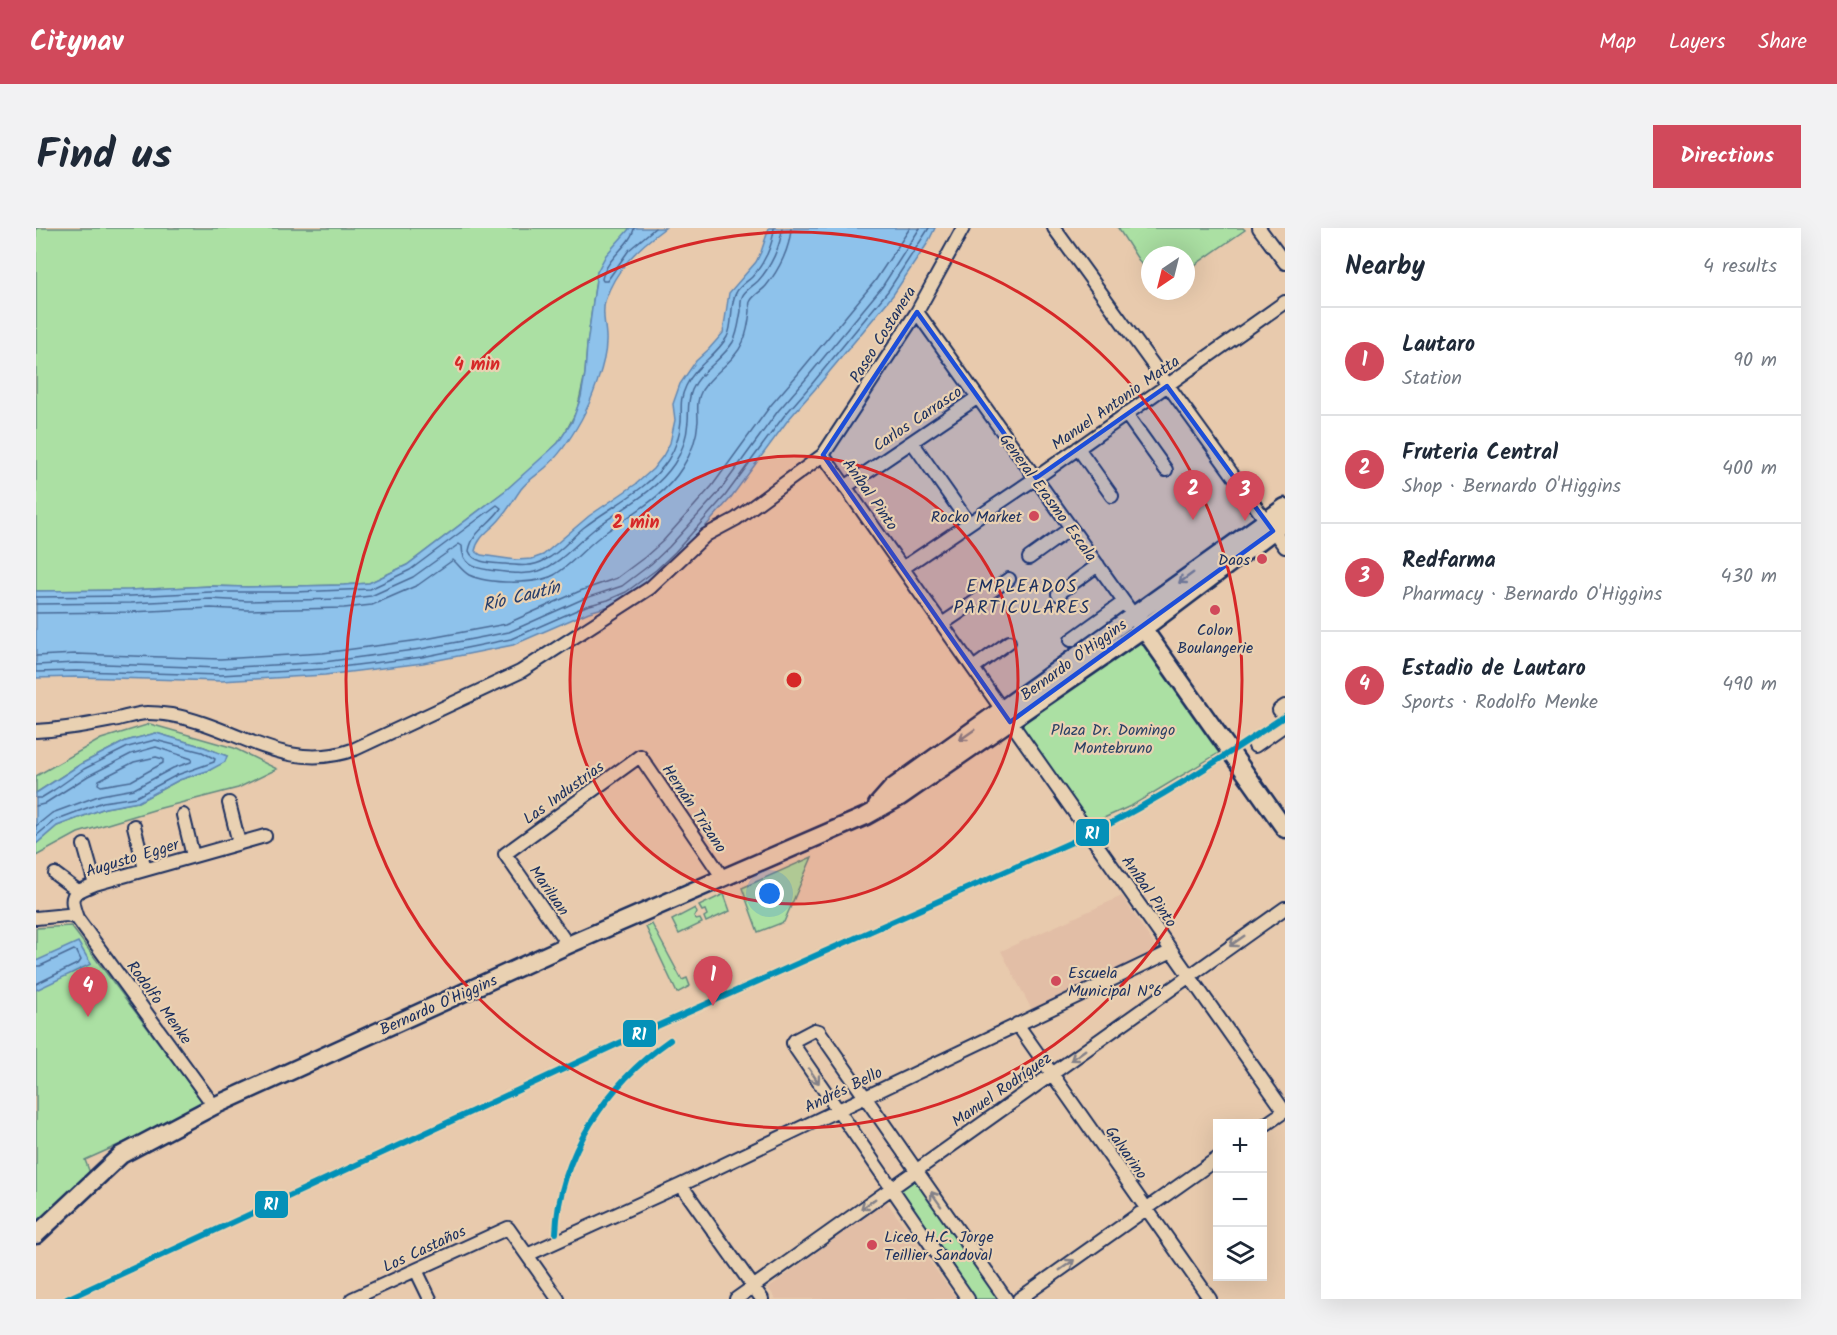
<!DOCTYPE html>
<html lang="en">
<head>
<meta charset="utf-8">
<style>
  body { margin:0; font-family:Kalam,sans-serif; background:#f2f2f3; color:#1f2937 }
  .controls { position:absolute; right:18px; bottom:18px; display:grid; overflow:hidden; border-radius:0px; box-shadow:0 6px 24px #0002 }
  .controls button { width:54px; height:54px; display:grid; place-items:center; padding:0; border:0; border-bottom:2px solid #e0e1e3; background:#fff; color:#1f2937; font:30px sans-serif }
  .compass { position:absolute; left:1105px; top:18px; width:54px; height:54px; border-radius:50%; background:#fff; box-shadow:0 6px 24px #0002; rotate:215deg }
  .you { position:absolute; left:734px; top:666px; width:21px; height:21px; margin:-15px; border:4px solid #fff; border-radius:50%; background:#1a73e8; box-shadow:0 0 0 9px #1a73e833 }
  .badge { display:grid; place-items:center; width:39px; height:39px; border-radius:50%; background:#d1495b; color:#fff; font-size:20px; font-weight:700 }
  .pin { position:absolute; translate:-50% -50px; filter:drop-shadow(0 2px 3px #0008) }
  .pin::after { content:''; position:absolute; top:32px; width:21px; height:18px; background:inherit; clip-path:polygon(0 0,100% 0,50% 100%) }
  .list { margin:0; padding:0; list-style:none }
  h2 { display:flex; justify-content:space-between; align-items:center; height:78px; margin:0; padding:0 24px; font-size:26px }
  h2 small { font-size:20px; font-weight:400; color:#747a83 }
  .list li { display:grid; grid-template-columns:39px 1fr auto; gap:18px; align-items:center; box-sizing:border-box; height:108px; padding:0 24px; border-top:2px solid #e0e1e3 }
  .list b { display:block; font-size:22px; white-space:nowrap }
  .list p { margin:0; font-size:20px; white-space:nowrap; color:#747a83 }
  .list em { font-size:20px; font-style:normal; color:#747a83 }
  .icon { flex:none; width:33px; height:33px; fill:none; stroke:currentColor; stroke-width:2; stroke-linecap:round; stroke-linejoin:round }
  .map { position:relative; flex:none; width:1249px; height:1071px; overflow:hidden; border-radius:0px }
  header { display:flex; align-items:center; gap:36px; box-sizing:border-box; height:84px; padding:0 30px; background:#d1495b; color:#fff }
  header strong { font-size:28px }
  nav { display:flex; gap:33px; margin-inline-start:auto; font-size:21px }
  .intro { display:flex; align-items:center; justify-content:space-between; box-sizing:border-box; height:144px; padding:0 36px }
  h1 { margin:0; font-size:42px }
  .button { padding:15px 27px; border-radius:0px; background:#d1495b; color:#fff; font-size:21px; font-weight:700 }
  main { display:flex; gap:36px; padding:0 36px }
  aside { flex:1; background:#fff; border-radius:0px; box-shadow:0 6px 24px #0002 }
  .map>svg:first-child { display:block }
  .built { fill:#e2bea6 }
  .green { fill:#abe0a3; stroke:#638880; stroke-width:1.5 }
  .water { fill:#8ec2eb; stroke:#6087b3; stroke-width:1.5 }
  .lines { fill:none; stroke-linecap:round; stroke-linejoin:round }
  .shore { stroke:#496a96; stroke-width:1.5 }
  .minor-casing { stroke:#1b2f5e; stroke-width:16 }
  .major-casing { stroke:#1b2f5e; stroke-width:21 }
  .minor { stroke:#e9d1b2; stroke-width:12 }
  .major { stroke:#e9d1b2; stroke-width:16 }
  .rail-casing { stroke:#1b2f5e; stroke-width:5 }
  .rail { stroke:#e9d1b2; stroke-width:3; stroke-dasharray:9; stroke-linecap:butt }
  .rail-1-casing { stroke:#e9d1b2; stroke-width:10 }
  .rail-1 { stroke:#0591b8; stroke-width:6 }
  .oneway { stroke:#828088 }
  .marked { fill:#1d4ed8; fill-opacity:0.2; stroke:#1d4ed8; stroke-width:4.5; stroke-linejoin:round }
  .ring { fill:none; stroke:#d62828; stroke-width:3 }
  .poi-dot { fill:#d1495b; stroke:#e9d1b2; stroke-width:2 }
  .labels { text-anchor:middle; stroke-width:4.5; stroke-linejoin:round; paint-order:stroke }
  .street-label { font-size:16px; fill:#1b2f5e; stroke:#e9d1b2 }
  .poi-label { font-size:16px; fill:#1b2f5e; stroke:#e9d1b2; text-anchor:end }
  .park-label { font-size:16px; fill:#294165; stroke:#e9d1b2 }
  .neighbourhood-label { font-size:18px; letter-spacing:1.5px; fill:#1b2f5e; stroke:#e9d1b2 }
  .water-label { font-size:18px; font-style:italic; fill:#263e6c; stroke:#e9d1b2 }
  .centre { fill:#d62828; stroke:#e9d1b2; stroke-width:3 }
  .ring-label { font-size:18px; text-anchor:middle; font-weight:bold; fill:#d62828; stroke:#e9d1b2; stroke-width:4.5; stroke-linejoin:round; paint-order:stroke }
  .line-badge { stroke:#e9d1b2; stroke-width:2 }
  .badge-label { font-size:16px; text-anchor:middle; font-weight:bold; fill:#fff }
</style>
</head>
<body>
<header>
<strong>Citynav</strong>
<nav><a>Map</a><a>Layers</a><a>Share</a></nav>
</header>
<div class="intro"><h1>Find us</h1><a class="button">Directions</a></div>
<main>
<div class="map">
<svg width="1249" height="1071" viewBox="0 0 1249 1071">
  <rect width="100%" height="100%" fill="#e8caad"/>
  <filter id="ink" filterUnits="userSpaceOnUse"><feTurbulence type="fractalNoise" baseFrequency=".0167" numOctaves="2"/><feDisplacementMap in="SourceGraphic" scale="12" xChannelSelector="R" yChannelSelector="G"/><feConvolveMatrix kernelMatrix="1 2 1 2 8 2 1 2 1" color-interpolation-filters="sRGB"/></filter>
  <g filter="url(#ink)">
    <path class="built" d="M1086,668L1123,724L996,782L965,723Z
      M850,973L921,1071H740L732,1060Z"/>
    <path class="green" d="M0,0H594L561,44L551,117L549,146L541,182L530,203L522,215L509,228L470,262L371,337L333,355L308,357L211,359L175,358L94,362L0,363Z
      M1082,0H1207L1209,2L1150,43V27H1114V50Z
      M1104,413L1183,525L1097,577L1052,597L986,500L987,493Z
      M114,496L198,520L241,541L202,560L121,581L42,605L0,628V616L21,598L69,580L102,574L143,552L174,542L191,528L168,519L120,505L90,513L45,536L0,565V548L65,511Z
      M776,629L748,694L722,704L706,660Z
      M688,666L694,683L670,694L668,689L671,687L669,682L666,683L663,678Z
      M659,680L661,685L658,688L660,692L664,691L666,695L643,706L636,692Z
      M616,696L646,752L651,750L654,758L641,765L610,699Z
      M35,698L170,878L49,932L56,950L0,1003V700Z
      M883,950L967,1071H939L860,963Z"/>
    <path class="water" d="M594,0H629C603,19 579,41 569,73C565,88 571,100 570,114C570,135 555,174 545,192C535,210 524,227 509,240C501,247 492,252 485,261C478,271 472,282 464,291C455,302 442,308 439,323L445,327L480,332L496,331L507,327L553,288L600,256L617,241L627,228L634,215L639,192L637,176L644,156L660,133L672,122L687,105L693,65L720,34L725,24L733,0H899L891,16L857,67L779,161L752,192L693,272L643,328L593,370L574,378L553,384L477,417L387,435L289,447L185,453L40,449L0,450V363L94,362L175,358L211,359L308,357L333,355L371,337L470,262L522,215L536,194L545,169L549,146L551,117L561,44L570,27Z
      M120,505L168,519L191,528L189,534L174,542L143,552L102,574L69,580L21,598L0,616V565L45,536L90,513Z
      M42,714L55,736L0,762V733Z"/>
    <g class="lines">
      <path class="shore" d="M598,0C596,16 570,30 566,51L567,53H571L593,22L619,0
        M0,369L95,368L175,364H259L334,361L374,342L461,277L465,280C455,296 436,303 433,323C438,336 457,335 469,336C483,338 497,339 509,332C524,325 535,310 547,300C575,278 612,262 632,232C639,221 644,206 645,193C646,178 643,173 650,158C659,138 680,128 691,109C698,96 693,77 700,65C703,58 711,54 716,49C728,36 737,17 738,0
        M0,376L95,375L175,371L211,373L308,371L335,368L377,349L423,316L426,318C426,336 438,340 453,342C469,344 487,348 503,343C526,335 541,314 561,299C587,280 619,264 638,236C646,224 651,208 652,193C653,181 651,175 656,162C664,143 686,132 697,114C702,105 703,93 705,83C705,79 704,73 706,69C708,63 717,58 722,53C734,40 745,18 746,0
        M0,385L95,384L175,380L211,382L308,380L336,377L382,357L417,332C422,336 426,343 433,347C452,356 499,357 518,347C536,337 552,316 570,304C597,285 629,268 646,240C655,226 661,209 662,193C662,181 660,173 666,162C678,144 699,133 707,114C711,105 713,92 714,83C714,80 713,76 714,74C717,67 726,63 730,58C743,42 754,20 755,0
        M0,428L40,426L184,431L287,425L384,412L470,396L544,363L581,350L609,329L627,313L676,258L735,177L762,146L839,53L874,0
        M0,437L40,435L184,440L288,434L385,421L473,404L547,371L586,358L615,336L633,319L683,264L742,183L769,152L846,59L884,0
        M0,444L40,443L185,447L288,441L386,429L475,411L550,378L572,372L590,364L620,342L639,324L689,268L748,188L775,157L852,63L893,0
        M120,529L127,531V535L95,553L65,558L62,556L63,552L98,534Z
        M0,570H5L18,562L48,541L92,519L119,512L166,524L179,531L178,534L141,547L100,569L67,574L19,592L0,608
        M0,578L8,576L52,548L95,526L120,519L156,531L155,534L137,540L98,561L65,567L16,585L0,598
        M0,738H4L38,722L41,724L45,732L43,735L0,756"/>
      <defs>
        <path id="minor" d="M1018,0L1249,319
          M1223,0L1249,35
          M881,84L1098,388
          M1090,186L1130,242
          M876,214L933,295
          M1042,220L1076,268
          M787,227L1249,884
          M809,259L942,169
          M993,330L1035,300
          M867,340L1000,250L1249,74
          M1022,366L1062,337
          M906,396L973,351
          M1035,412L1088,374
          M937,440L973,414
          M1243,482L1249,478
          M0,503C26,502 51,497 77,492C88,490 101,485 112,485C120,485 128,486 135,487C201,498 249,547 319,521L484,444L614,360L670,307L700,291L787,227L881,84L927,0
          M1219,518L1249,497
          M193,575L203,615
          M147,587L157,628
          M98,598L109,641
          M48,617L59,656
          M19,646L42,663
          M0,690L31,687L41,690
          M532,717L469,626L604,528L687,650
          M981,796L1174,1071
          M178,878L41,690C32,665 36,666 59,656L229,608
          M1226,899L1249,883
          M645,957L726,1071
          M491,1027L645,957L1136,723
          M380,1042L394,1071
          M316,1071L472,1000L522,1071
          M700,1071L1249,680
          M932,1071L760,821L757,815L759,812L778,802L783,803L970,1071
          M983,1071L1182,930"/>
        <path id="major" d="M1102,393L1249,601
          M841,577L856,560L1249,279
          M0,1007L85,927L178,878L532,717L830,588L864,569L1107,401L1249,294"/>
      </defs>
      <use href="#minor" class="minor-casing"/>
      <use href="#major" class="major-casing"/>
      <use href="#minor" class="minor"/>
      <use href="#major" class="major"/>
      <defs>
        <path id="rail" d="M520,1005C523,927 571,856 634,812"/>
      </defs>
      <use href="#rail" class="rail-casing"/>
      <use href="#rail" class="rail"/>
      <defs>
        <path id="rail-1" d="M520,1005C523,927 571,856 634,812
          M31,1071L603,806L1054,606C1122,572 1186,530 1249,488"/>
      </defs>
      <use href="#rail-1" class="rail-1-casing"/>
      <use href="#rail-1" class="rail-1"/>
    </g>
    <defs><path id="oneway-shaft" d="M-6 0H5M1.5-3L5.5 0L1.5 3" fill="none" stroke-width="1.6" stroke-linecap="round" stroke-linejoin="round" transform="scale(1.5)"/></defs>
    <g class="oneway">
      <use href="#oneway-shaft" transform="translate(1150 350) rotate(144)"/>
      <use href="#oneway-shaft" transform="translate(931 507) rotate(145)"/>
      <use href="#oneway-shaft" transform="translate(1201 713) rotate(145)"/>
      <use href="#oneway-shaft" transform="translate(1042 827) rotate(144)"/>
      <use href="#oneway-shaft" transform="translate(778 848) rotate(56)"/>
      <use href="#oneway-shaft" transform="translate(900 971) rotate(-125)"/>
      <use href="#oneway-shaft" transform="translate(832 976) rotate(144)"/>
      <use href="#oneway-shaft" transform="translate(1031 1037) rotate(-35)"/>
    </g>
  </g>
  <path class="marked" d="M881,84L1000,250L1131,158L1237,303L974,494L787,227Z"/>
  <circle cx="758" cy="452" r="224" fill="#d62828" fill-opacity=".12"/>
  <g class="ring">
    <circle cx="758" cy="452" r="224"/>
    <circle cx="758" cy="452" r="448"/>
  </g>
  <g class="poi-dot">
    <circle cx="998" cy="288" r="6"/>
    <circle cx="1226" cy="331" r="6"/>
    <circle cx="1179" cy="382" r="6"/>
    <circle cx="1020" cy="753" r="6"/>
    <circle cx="836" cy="1017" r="6"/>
  </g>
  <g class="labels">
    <g class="street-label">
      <text transform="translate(846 106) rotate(-58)" y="6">Paseo Costanera</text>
      <text transform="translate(1079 174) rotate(-35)" y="6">Manuel Antonio Matta</text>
      <text transform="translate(881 190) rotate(-34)" y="6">Carlos Carrasco</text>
      <text transform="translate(835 266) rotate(55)" y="6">Aníbal Pinto</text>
      <text transform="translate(1013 269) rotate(54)" y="6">General Erasmo Escala</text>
      <text transform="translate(1037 431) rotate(-36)" y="6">Bernardo O'Higgins</text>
      <text transform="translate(527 564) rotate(-36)" y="6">Las Industrias</text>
      <text transform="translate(659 580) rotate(56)" y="6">Hernán Trizano</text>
      <text transform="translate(96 629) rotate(-17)" y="6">Augusto Egger</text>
      <text transform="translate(514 662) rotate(55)" y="6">Mariluan</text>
      <text transform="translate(1114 663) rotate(55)" y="6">Aníbal Pinto</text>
      <text transform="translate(124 774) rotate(54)" y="6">Rodolfo Menke</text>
      <text transform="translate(402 776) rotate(-24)" y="6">Bernardo O'Higgins</text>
      <text transform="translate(807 861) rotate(-26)" y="6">Andrés Bello</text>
      <text transform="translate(965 861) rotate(-35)" y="6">Manuel Rodríguez</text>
      <text transform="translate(1091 924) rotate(55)" y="6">Galvarino</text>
      <text transform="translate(388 1020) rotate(-25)" y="6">Los Castaños</text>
    </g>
    <g class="poi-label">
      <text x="986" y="294">Rocko Market</text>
      <text x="1214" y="337">Daos</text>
      <text x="1179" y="407" text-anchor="middle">Colon<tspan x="1179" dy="18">Boulangerie</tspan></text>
      <text x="1032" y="750" text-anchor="start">Escuela<tspan x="1032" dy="18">Municipal N°6</tspan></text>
      <text x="848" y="1014" text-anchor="start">Liceo H.C. Jorge<tspan x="848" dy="18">Teillier Sandoval</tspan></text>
    </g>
    <g class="park-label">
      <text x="1077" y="507">Plaza Dr. Domingo<tspan x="1077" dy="18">Montebruno</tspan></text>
    </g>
    <g class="neighbourhood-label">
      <text x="986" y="364">EMPLEADOS<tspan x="986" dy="21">PARTICULARES</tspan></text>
    </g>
    <g class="water-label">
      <text transform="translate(485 368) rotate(-14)" y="6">Río Cautín</text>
    </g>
  </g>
  <circle cx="758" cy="452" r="9" class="centre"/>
  <g class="ring-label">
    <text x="441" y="142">4 min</text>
    <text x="600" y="300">2 min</text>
  </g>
  <g class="line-badge">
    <rect x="1039" y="590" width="35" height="29" rx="6" fill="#0591b8"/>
    <rect x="586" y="791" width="35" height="29" rx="6" fill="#0591b8"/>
    <rect x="218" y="962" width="35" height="29" rx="6" fill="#0591b8"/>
  </g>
  <g class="badge-label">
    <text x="1056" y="611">R1</text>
    <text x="603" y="812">R1</text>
    <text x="235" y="982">R1</text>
  </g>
</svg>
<div class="controls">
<button>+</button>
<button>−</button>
<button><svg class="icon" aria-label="layers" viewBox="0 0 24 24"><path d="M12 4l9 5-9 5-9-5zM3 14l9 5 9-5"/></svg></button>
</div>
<svg class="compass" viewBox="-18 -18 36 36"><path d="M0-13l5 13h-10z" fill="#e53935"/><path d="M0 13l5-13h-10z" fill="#747a83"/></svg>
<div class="you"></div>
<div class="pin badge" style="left:677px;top:778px">1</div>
<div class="pin badge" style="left:1157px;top:292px">2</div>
<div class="pin badge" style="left:1209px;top:293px">3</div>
<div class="pin badge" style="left:52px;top:789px">4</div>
</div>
<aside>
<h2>Nearby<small>4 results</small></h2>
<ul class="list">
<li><span class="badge">1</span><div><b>Lautaro</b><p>Station</p></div><em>90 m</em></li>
<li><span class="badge">2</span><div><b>Fruteria Central</b><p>Shop · Bernardo O'Higgins</p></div><em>400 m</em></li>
<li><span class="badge">3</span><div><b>Redfarma</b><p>Pharmacy · Bernardo O'Higgins</p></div><em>430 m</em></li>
<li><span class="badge">4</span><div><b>Estadio de Lautaro</b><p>Sports · Rodolfo Menke</p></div><em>490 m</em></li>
</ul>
</aside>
</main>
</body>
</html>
